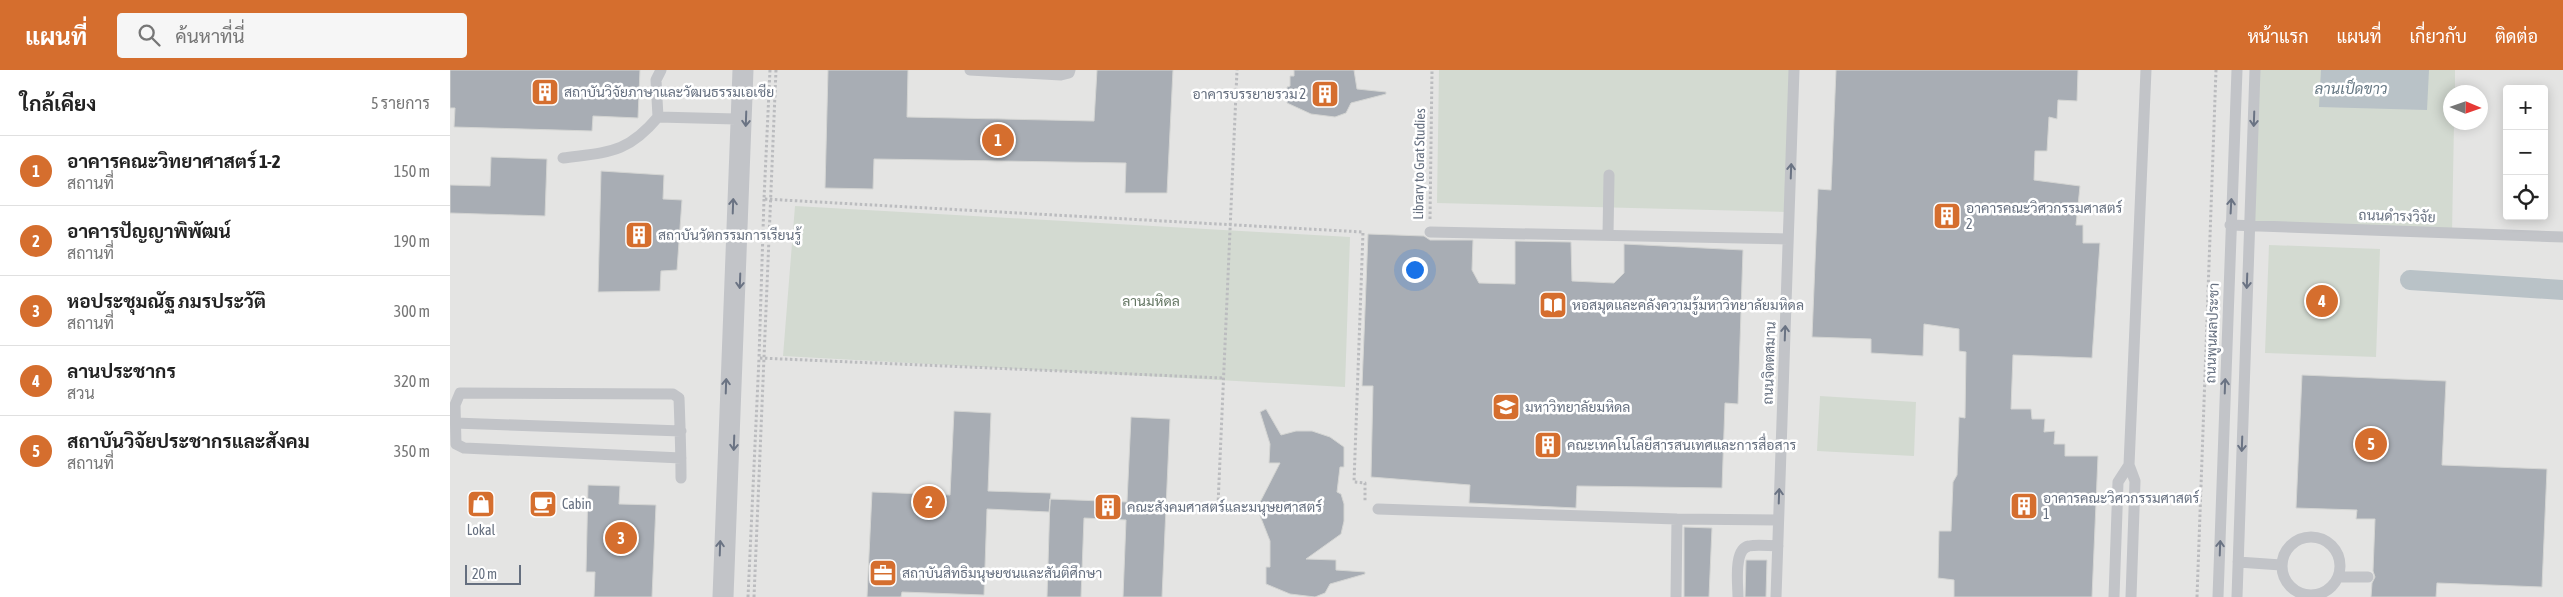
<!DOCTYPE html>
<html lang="th">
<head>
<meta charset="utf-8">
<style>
  body { margin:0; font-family:"Asap Condensed",Sarabun,sans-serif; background:#f6f6f6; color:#222 }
  .controls { position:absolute; right:15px; top:15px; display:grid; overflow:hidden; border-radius:5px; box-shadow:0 2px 12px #0003 }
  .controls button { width:45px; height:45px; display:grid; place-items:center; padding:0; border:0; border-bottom:1px solid #e0e0e0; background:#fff; color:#222; font:25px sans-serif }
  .compass { position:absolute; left:1993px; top:15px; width:45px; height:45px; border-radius:50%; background:#fff; box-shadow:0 2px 12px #0003; rotate:92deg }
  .scale { position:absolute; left:15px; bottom:12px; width:56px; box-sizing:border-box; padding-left:5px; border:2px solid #656f7f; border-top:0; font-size:14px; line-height:18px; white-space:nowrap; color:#656f7f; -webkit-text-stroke:4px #fff; paint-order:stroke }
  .you { position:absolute; left:964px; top:199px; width:18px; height:18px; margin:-12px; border:4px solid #fff; border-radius:50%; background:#1a73e8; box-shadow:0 0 0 8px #1a73e833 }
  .badge { display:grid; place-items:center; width:32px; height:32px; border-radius:50%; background:#d56e2e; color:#fff; font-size:16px; font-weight:700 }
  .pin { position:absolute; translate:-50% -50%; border:2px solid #fff; box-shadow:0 1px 5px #0006 }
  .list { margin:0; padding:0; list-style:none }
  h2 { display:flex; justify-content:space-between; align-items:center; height:65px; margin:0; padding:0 20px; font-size:21px }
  h2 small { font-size:16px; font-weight:400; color:#767676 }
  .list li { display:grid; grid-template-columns:32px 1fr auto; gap:15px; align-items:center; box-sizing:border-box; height:70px; padding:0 20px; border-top:1px solid #e0e0e0 }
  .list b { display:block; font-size:19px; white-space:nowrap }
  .list p { margin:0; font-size:16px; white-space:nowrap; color:#767676 }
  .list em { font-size:16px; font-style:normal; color:#767676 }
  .icon { flex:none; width:28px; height:28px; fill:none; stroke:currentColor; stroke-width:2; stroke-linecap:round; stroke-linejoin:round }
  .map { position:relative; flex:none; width:2113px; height:527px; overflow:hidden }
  header { display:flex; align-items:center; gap:30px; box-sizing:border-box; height:70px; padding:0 25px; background:#d56e2e; color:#fff }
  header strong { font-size:24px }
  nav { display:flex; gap:28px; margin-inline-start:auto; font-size:18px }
  .search { width:350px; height:45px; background:#f6f6f6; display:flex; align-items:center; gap:12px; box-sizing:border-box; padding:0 18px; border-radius:5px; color:#767676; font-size:19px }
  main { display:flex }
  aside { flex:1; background:#fff }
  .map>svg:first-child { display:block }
  .built { fill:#e4e4e3; fill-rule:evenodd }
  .green { fill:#d3dad1 }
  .water { fill:#b9c2c7 }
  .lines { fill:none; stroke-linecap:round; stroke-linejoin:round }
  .canal { stroke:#b9c2c7; stroke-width:20 }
  .building { fill:#a8adb4; stroke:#d4d5d3 }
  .path { stroke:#bbbcbf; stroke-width:3; stroke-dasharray:2.5 2.5; stroke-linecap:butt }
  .service { stroke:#c2c4c8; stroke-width:11 }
  .oneway { stroke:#6a7383 }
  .labels { text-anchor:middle; stroke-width:5; stroke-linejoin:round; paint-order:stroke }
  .poi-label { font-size:14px; fill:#656f7f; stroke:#fff; text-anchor:start }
  .street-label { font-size:14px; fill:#656f7f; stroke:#fff }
  .park-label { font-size:14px; fill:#647663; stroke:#fff }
  .water-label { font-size:15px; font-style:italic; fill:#657783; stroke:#fff }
</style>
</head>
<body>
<header>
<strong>แผนที่</strong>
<div class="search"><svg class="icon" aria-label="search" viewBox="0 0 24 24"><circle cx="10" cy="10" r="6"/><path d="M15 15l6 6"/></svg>ค้นหาที่นี่</div>
<nav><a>หน้าแรก</a><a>แผนที่</a><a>เกี่ยวกับ</a><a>ติดต่อ</a></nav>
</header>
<main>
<aside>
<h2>ใกล้เคียง<small>5 รายการ</small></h2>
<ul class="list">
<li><span class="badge">1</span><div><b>อาคารคณะวิทยาศาสตร์ 1-2</b><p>สถานที่</p></div><em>150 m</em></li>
<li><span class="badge">2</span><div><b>อาคารปัญญาพิพัฒน์</b><p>สถานที่</p></div><em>190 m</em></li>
<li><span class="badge">3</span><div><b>หอประชุมณัฐ ภมรประวัติ</b><p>สถานที่</p></div><em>300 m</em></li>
<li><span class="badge">4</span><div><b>ลานประชากร</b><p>สวน</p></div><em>320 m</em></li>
<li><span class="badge">5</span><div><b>สถาบันวิจัยประชากรและสังคม</b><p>สถานที่</p></div><em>350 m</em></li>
</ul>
</aside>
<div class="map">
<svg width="2113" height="527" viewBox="0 0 2113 527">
  <rect width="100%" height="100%" fill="#f3f4f0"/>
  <path class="built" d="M0,0H2113V527H0ZM2057,19H2094V146H2057ZM2000,22H2030V52H2000Z"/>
  <path class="green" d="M989,0H1344L1339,142L987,133Z
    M1805,0H2005V22H2000V52L2004,53L2002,163L1799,156Z
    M345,136L900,167L895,317L333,286Z
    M1819,175L1930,179L1926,287L1815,283Z
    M1370,326L1466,332L1464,386L1367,381Z"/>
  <path class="water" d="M1871,0H1979L1977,40L1869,37Z"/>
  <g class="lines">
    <path class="canal" d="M1960,210L2113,220"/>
  </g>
  <path class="building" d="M0,0H190L188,48L143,46L142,61L4,57L5,38H0Z
    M378,0H458L457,47L644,51L647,0H723L717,123H675L676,93L424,89L423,119L375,118Z
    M844,0H904L907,19L936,22V24L901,33L896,43L885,47L861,44L837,33V17L840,16V6H844Z
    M1386,0H1628L1627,31L1608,30L1607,49L1599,47L1597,81H1585L1584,110L1630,116L1626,155H1633V173H1650L1642,288L1563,285L1561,339H1581L1582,349H1595L1594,362L1605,361L1604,374H1615V386H1648L1642,527H1504V510L1488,508L1489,461H1501L1503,412L1507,405L1509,347L1515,348L1516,282L1509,281V259L1474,254L1473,286L1421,283V269L1362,267L1368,119L1381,120Z
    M41,87L97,89L95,146L0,143V115L40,116Z
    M151,101L214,105L213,129L232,130L227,200L211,201L210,221L148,222Z
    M918,164L974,166L980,170H1023L1022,200L1029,213L1065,214V171L1121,172L1122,211L1164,213L1174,203V174L1293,180L1288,334L1275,333L1272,418L1127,416L1126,438L1019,433L1020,415L921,407L923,316H912Z
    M1852,305L1996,311L1992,395L2097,399L2092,517L1987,513L1986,527H1921L1922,513L1925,507L1923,501L1925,449H1906L1907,440L1846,438Z
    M816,339L831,365L846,361H862L880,367L894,377V397H890L887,422L891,424L894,434V451L891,464L856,489L886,490V500L915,502V504L880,514L875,523L865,527L840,524L816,514V497H820V471L807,438L830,393H819L820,374L810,342Z
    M504,341L541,343L538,421L601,423L599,442L537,439L534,525L452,522L451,527H417L422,422L500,425Z
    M681,347L720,349L712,527H673L676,450L634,448L631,527H597L600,429L677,432Z
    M138,415L170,416L169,434L206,435L202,527H144L145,502H136Z
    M1234,457L1262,458L1259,527H1234Z
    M1296,490H1317L1316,527H1295Z"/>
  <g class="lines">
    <path class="path" d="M320,0L314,129L913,162L904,412L915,413V431
      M314,129L309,288L773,308
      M980,149L982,0
      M768,435L787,0
      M298,527L309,288
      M304,527L326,0
      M1747,527L1766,0"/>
    <path class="service" d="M211,0L206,10L208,47L286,49
      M520,0L611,5L619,3L620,0
      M113,88C158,82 177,84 208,47
      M1780,155L2113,167
      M980,162L1338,169
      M1158,165L1159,105
      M5,353L231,361
      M231,408C231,381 230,355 229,328L223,324L10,323L5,335L6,374L14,378L231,388
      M928,439L1227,449L1328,450
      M1832 496a29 29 0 1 1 58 0a29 29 0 1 1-58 0Z
      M1788,492L1831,495
      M1888,507H1918
      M268,527L288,0
      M278,527L298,0
      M1226,527L1227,449
      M1288,527C1288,514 1283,479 1299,476C1308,474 1319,476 1328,476
      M1326,527L1344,0
      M1664,527L1668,412L1679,395
      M1681,527L1685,411L1679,395L1696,0
      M1768,527L1787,0
      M1787,527L1805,0"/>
  </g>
  <defs><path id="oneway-shaft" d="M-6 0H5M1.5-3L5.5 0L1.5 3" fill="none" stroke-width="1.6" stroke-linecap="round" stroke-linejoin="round" transform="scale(1.25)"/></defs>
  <g class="oneway">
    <use href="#oneway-shaft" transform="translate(296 49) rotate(92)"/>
    <use href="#oneway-shaft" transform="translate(1804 49) rotate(92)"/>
    <use href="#oneway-shaft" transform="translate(1341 101) rotate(-88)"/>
    <use href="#oneway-shaft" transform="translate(283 136) rotate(-88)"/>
    <use href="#oneway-shaft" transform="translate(1781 136) rotate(-87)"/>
    <use href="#oneway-shaft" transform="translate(290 211) rotate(92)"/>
    <use href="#oneway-shaft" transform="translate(1797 211) rotate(92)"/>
    <use href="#oneway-shaft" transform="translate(1335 263) rotate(-88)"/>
    <use href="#oneway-shaft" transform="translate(276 316) rotate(-88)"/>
    <use href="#oneway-shaft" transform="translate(1775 316) rotate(-88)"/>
    <use href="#oneway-shaft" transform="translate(284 373) rotate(92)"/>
    <use href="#oneway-shaft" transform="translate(1792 374) rotate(92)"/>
    <use href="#oneway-shaft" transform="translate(1329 426) rotate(-88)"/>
    <use href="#oneway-shaft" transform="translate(270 478) rotate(-88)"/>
    <use href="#oneway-shaft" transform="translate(1770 478) rotate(-88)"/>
  </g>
  <defs>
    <symbol id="building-square" viewBox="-11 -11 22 22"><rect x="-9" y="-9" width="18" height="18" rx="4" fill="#d56e2e" stroke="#fff"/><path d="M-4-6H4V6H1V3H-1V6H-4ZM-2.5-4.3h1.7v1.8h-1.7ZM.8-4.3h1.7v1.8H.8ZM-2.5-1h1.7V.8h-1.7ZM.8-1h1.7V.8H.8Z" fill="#fff"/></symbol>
    <symbol id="library-square" viewBox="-11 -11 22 22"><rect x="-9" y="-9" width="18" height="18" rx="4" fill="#d56e2e" stroke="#fff"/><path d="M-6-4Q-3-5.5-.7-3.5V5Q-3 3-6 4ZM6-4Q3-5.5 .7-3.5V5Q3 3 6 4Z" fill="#fff"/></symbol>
    <symbol id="university-square" viewBox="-11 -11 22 22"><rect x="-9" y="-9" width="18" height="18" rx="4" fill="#d56e2e" stroke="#fff"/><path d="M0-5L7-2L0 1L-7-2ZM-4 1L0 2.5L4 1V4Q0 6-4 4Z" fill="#fff"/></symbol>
    <symbol id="shop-square" viewBox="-11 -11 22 22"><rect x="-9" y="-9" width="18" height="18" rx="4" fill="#d56e2e" stroke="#fff"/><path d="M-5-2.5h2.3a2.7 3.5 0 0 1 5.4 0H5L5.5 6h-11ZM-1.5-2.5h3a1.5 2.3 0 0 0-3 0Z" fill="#fff"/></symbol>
    <symbol id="cafe-square" viewBox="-11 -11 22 22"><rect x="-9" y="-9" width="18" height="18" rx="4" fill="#d56e2e" stroke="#fff"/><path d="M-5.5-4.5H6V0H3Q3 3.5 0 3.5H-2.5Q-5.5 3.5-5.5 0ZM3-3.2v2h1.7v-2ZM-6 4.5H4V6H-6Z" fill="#fff"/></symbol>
    <symbol id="office-square" viewBox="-11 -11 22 22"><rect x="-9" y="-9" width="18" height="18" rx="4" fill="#d56e2e" stroke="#fff"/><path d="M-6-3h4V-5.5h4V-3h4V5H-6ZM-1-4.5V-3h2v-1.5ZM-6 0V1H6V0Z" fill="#fff"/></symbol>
  </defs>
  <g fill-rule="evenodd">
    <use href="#building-square" x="79" y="6" width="32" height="32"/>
    <use href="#building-square" x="859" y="8" width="32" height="32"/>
    <use href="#building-square" x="1481" y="130" width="32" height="32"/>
    <use href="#building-square" x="173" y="149" width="32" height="32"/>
    <use href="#library-square" x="1087" y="219" width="32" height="32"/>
    <use href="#university-square" x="1040" y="321" width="32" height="32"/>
    <use href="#building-square" x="1082" y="359" width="32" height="32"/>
    <use href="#shop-square" x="15" y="418" width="32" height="32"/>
    <use href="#cafe-square" x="77" y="418" width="32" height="32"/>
    <use href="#building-square" x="1558" y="420" width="32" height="32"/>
    <use href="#building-square" x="642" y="421" width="32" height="32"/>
    <use href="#office-square" x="417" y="487" width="32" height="32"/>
  </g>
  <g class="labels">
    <g class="poi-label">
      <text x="114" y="27">สถาบันวิจัยภาษาและวัฒนธรรมเอเชีย</text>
      <text x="856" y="29" text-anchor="end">อาคารบรรยายรวม 2</text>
      <text x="1516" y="143">อาคารคณะวิศวกรรมศาสตร์<tspan x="1516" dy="16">2</tspan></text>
      <text x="208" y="170">สถาบันวัตกรรมการเรียนรู้</text>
      <text x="1122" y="240">หอสมุดและคลังความรู้มหาวิทยาลัยมหิดล</text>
      <text x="1075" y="342">มหาวิทยาลัยมหิดล</text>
      <text x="1117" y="380">คณะเทคโนโลยีสารสนเทศและการสื่อสาร</text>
      <text x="1593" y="433">อาคารคณะวิศวกรรมศาสตร์<tspan x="1593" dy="16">1</tspan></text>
      <text x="112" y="439">Cabin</text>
      <text x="677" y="442">คณะสังคมศาสตร์และมนุษยศาสตร์</text>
      <text x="31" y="465" text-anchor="middle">Lokal</text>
      <text x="452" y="508">สถาบันสิทธิมนุษยชนและสันติศึกษา</text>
    </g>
    <g class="street-label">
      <text transform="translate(969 94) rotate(-89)" y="5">Library to Grat Studies</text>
      <text transform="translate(1947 146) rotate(2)" y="5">ถนนดำรงวิจัย</text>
      <text transform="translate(1762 263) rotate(-88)" y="5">ถนนพูนผลประชา</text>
      <text transform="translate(1319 293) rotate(-88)" y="5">ถนนจิตตสมาน</text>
    </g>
    <g class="park-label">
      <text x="701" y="236">ลานมหิดล</text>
    </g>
    <g class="water-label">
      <text x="1901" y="24">ลานเป็ดขาว</text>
    </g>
  </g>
</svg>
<div class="controls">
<button>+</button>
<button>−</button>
<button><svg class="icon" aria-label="locate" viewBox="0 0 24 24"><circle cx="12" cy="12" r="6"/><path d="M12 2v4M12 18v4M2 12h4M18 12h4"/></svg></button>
</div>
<svg class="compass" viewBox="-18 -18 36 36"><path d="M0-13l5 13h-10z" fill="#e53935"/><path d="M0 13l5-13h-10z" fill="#767676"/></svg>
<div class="scale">20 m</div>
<div class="you"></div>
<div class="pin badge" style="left:548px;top:70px">1</div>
<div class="pin badge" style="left:479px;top:432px">2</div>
<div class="pin badge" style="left:171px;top:468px">3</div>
<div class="pin badge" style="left:1872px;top:231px">4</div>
<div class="pin badge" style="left:1921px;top:374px">5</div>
</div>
</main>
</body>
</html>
